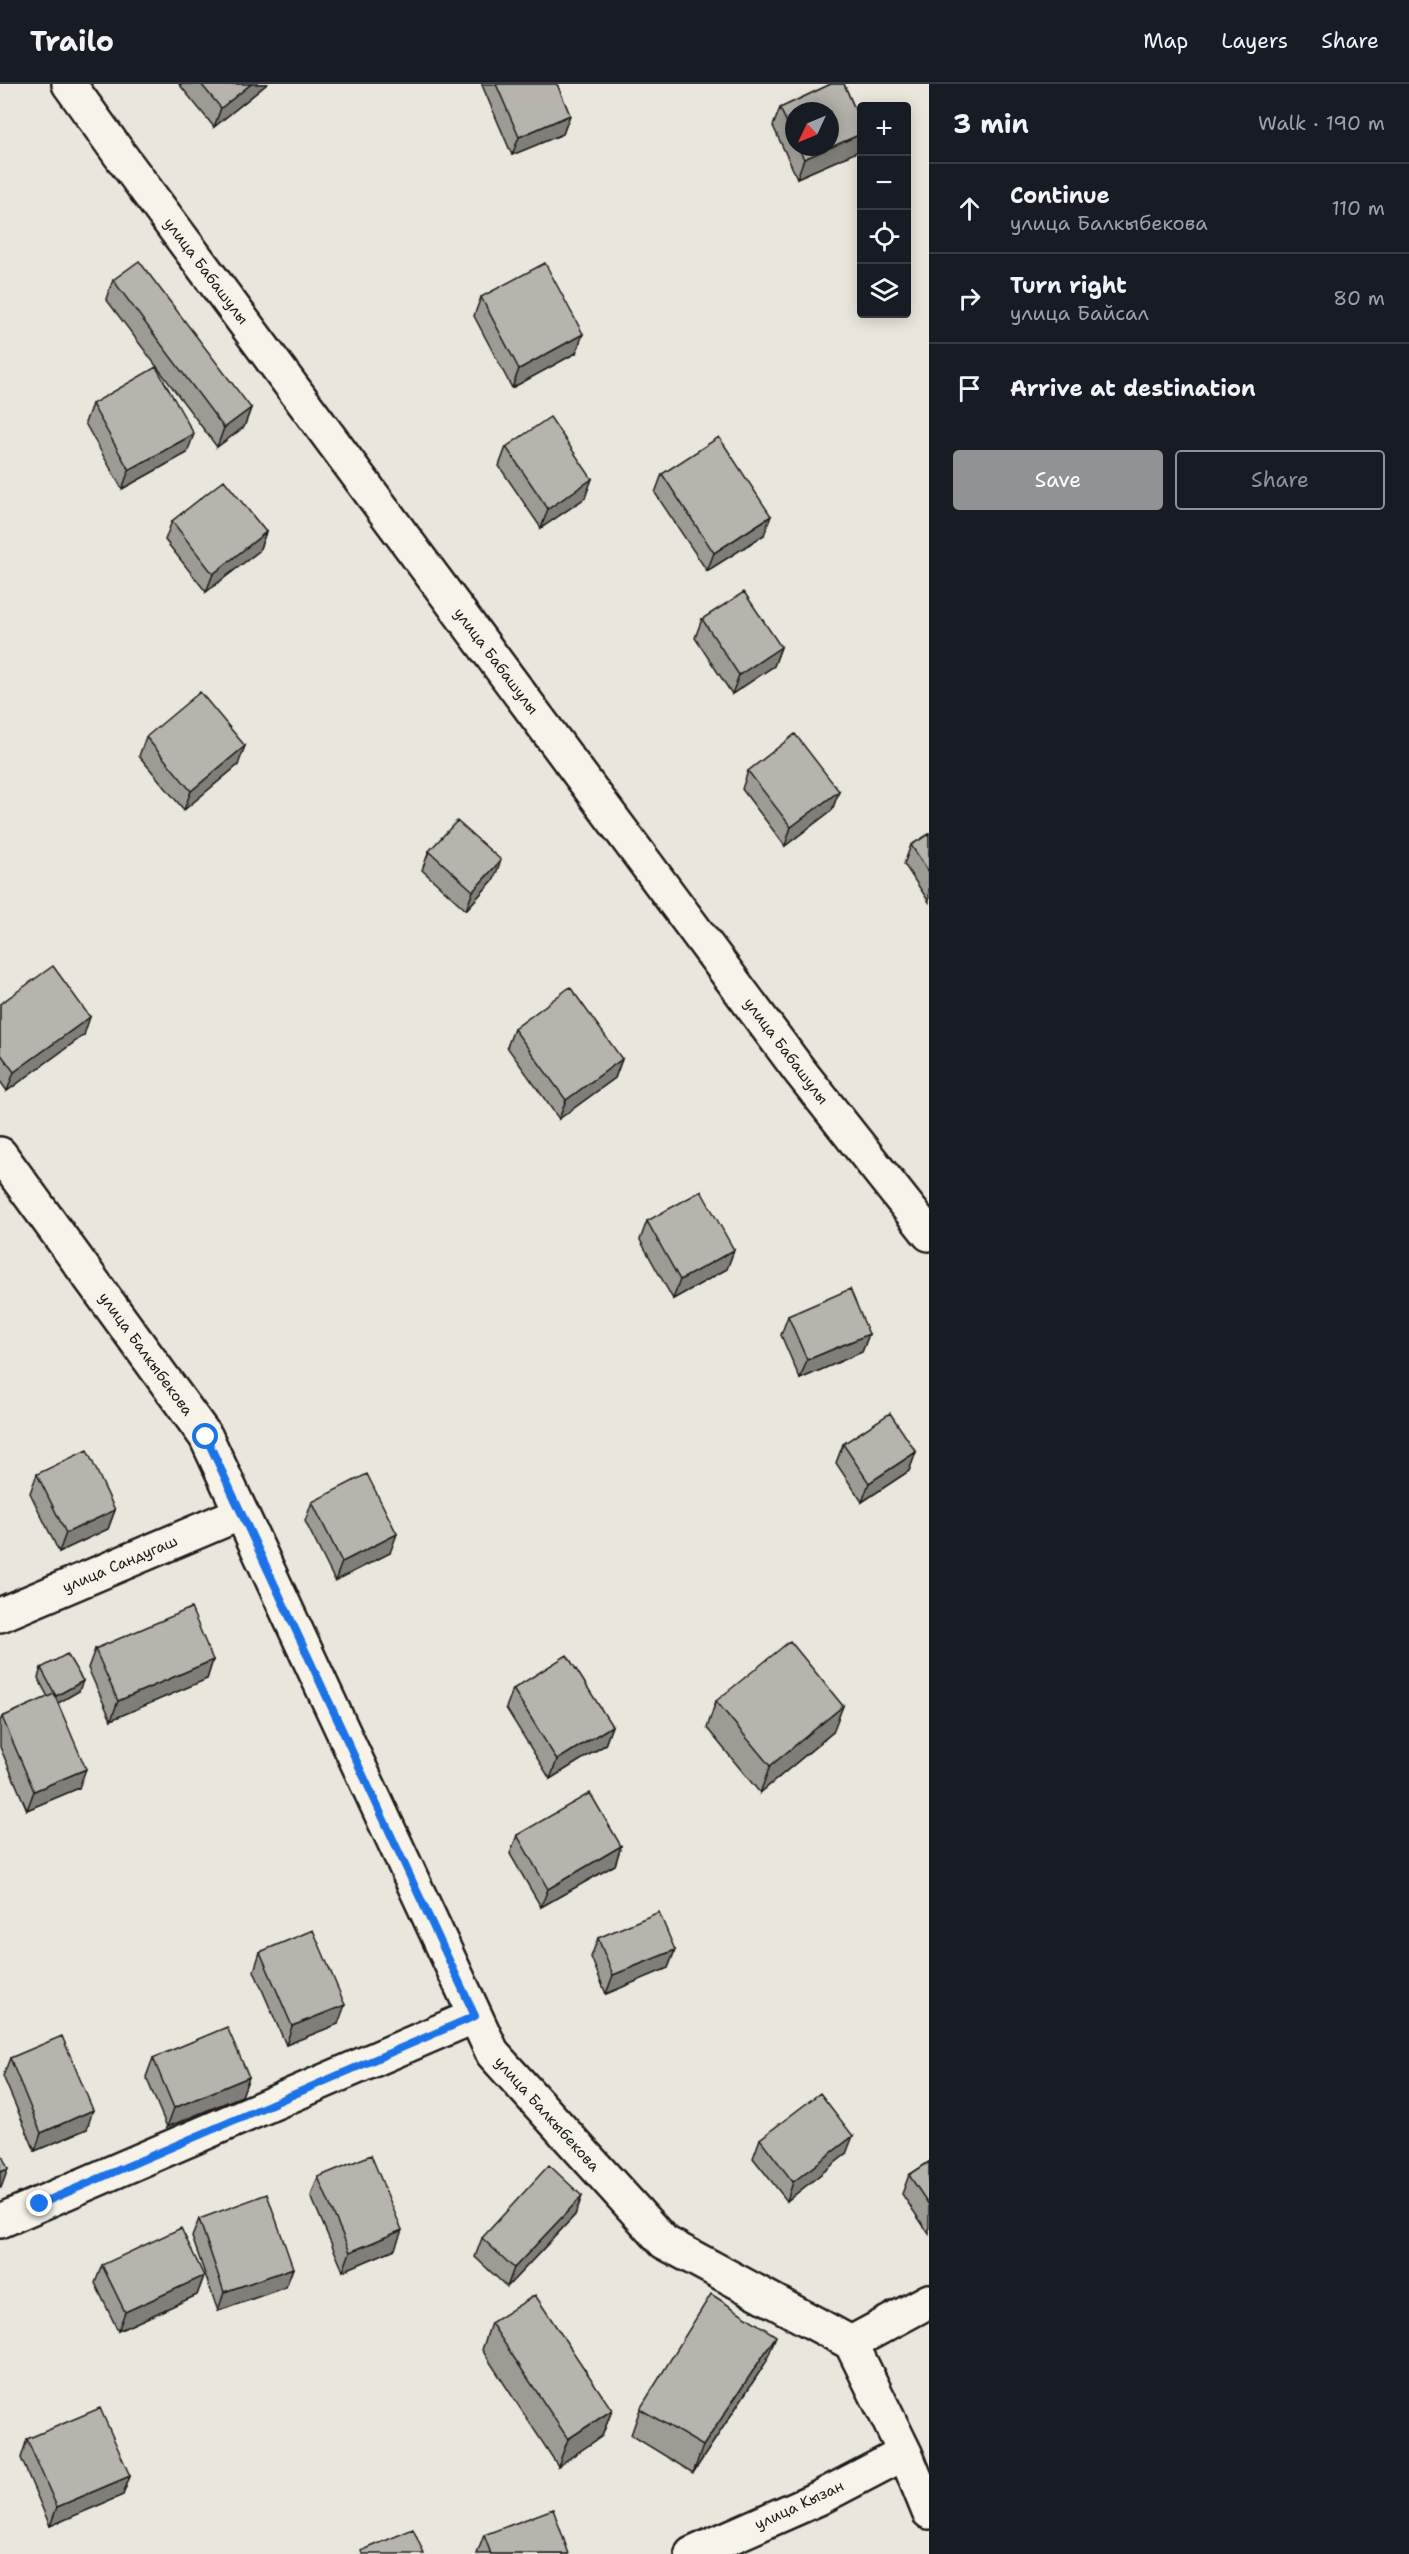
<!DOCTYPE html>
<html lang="en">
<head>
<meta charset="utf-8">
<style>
  body { margin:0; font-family:"Shantell Sans",sans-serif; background:#242831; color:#f1f3f6 }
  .controls { position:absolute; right:18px; top:18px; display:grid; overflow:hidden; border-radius:6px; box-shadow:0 3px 15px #0003 }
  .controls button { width:54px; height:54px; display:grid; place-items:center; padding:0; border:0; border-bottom:2px solid #363941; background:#171b24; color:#f1f3f6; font:30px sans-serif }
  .compass { position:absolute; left:785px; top:18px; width:54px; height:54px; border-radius:50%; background:#171b24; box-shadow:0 3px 15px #0003; rotate:226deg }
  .stop { position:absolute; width:18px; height:18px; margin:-14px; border:4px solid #1a73e8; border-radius:50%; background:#fff }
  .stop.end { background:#1a73e8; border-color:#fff; box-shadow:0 2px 6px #0008 }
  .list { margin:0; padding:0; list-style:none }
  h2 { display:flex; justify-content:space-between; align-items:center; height:78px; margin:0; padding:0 24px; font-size:26px }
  h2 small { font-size:20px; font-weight:400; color:#9ea1a6 }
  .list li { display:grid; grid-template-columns:39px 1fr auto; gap:18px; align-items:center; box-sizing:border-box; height:90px; padding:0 24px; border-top:2px solid #363941 }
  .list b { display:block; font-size:22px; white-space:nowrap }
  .list p { margin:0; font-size:20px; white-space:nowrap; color:#9ea1a6 }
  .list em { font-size:20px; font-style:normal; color:#9ea1a6 }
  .actions { display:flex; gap:12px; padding:18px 24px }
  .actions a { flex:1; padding:14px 0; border:2px solid #919294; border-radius:6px; text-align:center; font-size:21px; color:#919294 }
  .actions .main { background:#919294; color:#fff }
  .icon { flex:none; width:33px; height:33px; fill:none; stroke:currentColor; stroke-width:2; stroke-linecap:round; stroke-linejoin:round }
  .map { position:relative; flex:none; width:929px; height:2470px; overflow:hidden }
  header { display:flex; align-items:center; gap:36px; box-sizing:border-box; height:84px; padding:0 30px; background:#171b24; border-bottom:2px solid #363941 }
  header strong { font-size:28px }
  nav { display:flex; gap:33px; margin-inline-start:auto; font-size:21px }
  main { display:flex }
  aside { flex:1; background:#171b24 }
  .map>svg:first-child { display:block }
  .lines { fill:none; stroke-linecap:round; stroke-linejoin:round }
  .minor-casing { stroke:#1c1c1c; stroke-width:38 }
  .minor { stroke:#f7f3e8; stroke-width:33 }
  .wall { fill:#9d9b94; stroke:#1c1c1c; stroke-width:1.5; fill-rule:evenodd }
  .shaded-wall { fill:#7f7e78; stroke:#1c1c1c; stroke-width:1.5 }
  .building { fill:#b6b4ac; stroke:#1c1c1c; stroke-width:1.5 }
  .route { stroke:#1a73e8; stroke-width:8 }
  .labels { text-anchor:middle; stroke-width:4.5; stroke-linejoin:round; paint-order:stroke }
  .street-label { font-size:15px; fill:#1c1c1c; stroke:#f7f3e8 }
</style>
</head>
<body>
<header>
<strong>Trailo</strong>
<nav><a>Map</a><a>Layers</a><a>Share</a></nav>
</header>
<main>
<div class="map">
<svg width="929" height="2470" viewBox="0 0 929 2470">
  <rect width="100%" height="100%" fill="#eae6dc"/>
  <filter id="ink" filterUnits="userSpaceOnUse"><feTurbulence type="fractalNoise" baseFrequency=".0167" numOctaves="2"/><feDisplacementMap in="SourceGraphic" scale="12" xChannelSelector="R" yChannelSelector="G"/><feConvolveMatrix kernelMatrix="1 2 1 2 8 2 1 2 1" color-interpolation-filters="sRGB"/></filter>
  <g filter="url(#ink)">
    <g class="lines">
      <defs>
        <path id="minor" d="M69,0L123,75L799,986L929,1150
          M0,1070L206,1353L493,1970L664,2158L851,2259L905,2369L929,2428
          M0,1531L241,1429
          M0,2137L475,1932
          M851,2259L929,2217
          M692,2470L819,2414L905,2369"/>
      </defs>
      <use href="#minor" class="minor-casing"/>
      <use href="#minor" class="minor"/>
    </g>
    <path class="wall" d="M179,0H267L214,43Z
      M482,0H557L570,31L563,50L512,71L482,1Z
      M831,0H844L861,39V59L859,67L797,94L773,42L780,24ZM794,27H830V63H794Z
      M113,196L251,324L244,343L217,363L106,215Z
      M481,213L576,269L512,304L474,232Z
      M92,320L187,369L122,405L85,339Z
      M506,363L585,414L541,444L499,382Z
      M662,390L764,451L707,487L655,409Z
      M172,437L266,448L259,467L206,508L165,456Z
      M702,535L781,563L774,582L732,610L695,554Z
      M146,653L238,681L184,726L139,672Z
      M748,687L839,707L832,726L785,762L742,705Z
      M929,750V818L904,780L911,761Z
      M429,767L494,795L466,826L422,786Z
      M0,920L84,951L7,1007L0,997Z
      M514,945L622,975L615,994L559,1035L507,963Z
      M647,1137L734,1166L727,1185L673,1215L640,1156Z
      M788,1232L869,1250L862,1268L800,1295L781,1251Z
      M843,1360L916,1368L909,1387L862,1418L836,1379Z
      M37,1390L115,1426L108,1445L59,1468L30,1409Z
      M312,1418L390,1469L335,1497L305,1437Z
      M95,1565L213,1576L207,1595L111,1636L88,1584Z
      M41,1584L79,1607L58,1619L79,1704L27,1726L0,1663V1637L2,1633L48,1613L38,1594Z
      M513,1605L612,1642L605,1661L550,1695L506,1624Z
      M716,1617L833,1648L760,1709L707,1644Z
      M517,1751L621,1762L615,1781L541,1823L510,1770Z
      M598,1854L675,1866L668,1884L606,1910L591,1873Z
      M260,1868L338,1940L286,1961L254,1887Z
      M10,1974L87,2045L35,2067L3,1992Z
      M153,1974L249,1993L242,2012L167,2043L146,1993Z
      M760,2055L846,2070L787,2117L753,2074Z
      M929,2078V2150L902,2110L909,2091Z
      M318,2093L395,2165L343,2187L311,2112Z
      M582,2112L575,2131L507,2203L475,2173L482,2154Z
      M199,2135L293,2184L286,2203L218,2227L192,2153Z
      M102,2181L204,2192L197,2211L118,2247L95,2199Z
      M491,2239L612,2326L602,2352L558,2382L482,2266Z
      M766,2278L693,2389L631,2351L640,2325Z
      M27,2355L130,2392L123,2411L50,2442L21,2374Z
      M484,2451L569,2470H477Z"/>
    <path class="shaded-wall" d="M251,0H267L214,43L221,24Z
      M570,31L563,50L512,71L519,53Z
      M861,50V59L859,67L797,94L804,75Z
      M583,250L576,269L512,304L519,285Z
      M251,324L244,343L217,363L224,344Z
      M194,350L187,369L122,405L129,386Z
      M592,395L585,414L541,444L548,425Z
      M771,432L764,451L707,487L714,469Z
      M266,448L259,467L206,508L213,490Z
      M781,563L774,582L732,610L739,591Z
      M245,662L238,681L184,726L191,707Z
      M839,707L832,726L785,762L791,743Z
      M501,776L494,795L466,826L473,807Z
      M90,933L84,951L7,1007L14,988Z
      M622,975L615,994L559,1035L566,1016Z
      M734,1166L727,1185L673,1215L680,1196Z
      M869,1250L862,1268L800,1295L807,1276Z
      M916,1368L909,1387L862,1418L869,1399Z
      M115,1426L108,1445L59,1468L66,1449Z
      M397,1450L390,1469L335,1497L342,1478Z
      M213,1576L207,1595L111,1636L118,1617Z
      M83,1597L79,1607L53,1622L56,1612Z
      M843,1622L833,1648L760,1709L770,1682Z
      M612,1642L605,1661L550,1695L557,1676Z
      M86,1685L79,1704L27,1726L34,1707Z
      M621,1762L615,1781L541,1823L548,1805Z
      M675,1866L668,1884L606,1910L613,1891Z
      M345,1921L338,1940L286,1961L292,1942Z
      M249,1993L242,2012L167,2043L174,2024Z
      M93,2026L87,2045L35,2067L41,2049Z
      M853,2052L846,2070L787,2117L793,2098Z
      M8,2085L1,2104H0V2088Z
      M582,2112L575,2131L507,2203L514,2184Z
      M402,2146L395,2165L343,2187L350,2168Z
      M293,2184L286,2203L218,2227L224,2208Z
      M204,2192L197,2211L118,2247L125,2228Z
      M776,2252L766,2278L693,2389L703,2362Z
      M612,2326L602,2352L558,2382L568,2355Z
      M130,2392L123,2411L50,2442L57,2423Z"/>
    <path class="building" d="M201,0H251L221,24Z
      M496,0H557L570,31L519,53Z
      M831,0H844L861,39V50L804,75L798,63H830V27H794V54L780,24Z
      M139,177L251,324L224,344L113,196Z
      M545,179L583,250L519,285L481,213Z
      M156,283L194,350L129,386L92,320Z
      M550,333L592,395L548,425L506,363Z
      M719,353L771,432L714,469L662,390Z
      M224,396L266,448L213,490L172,437Z
      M744,508L781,563L739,591L702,535Z
      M200,608L245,662L191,707L146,653Z
      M795,650L839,707L791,743L748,687Z
      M457,737L501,776L473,807L429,767Z
      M929,750V788L911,761Z
      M53,882L90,933L14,988L0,969V920Z
      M570,903L622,975L566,1016L514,945Z
      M701,1107L734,1166L680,1196L647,1137Z
      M850,1205L869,1250L807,1276L788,1232Z
      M890,1329L916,1368L869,1399L843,1360Z
      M87,1366L115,1426L66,1449L37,1390Z
      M367,1390L397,1450L342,1478L312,1418Z
      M191,1524L213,1576L118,1617L95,1565Z
      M790,1557L843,1622L770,1682L716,1617Z
      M67,1570L83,1597L56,1612L41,1584Z
      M567,1571L612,1642L557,1676L513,1605Z
      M54,1610L86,1685L34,1707L2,1633Z
      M590,1709L621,1762L548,1805L517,1751Z
      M659,1828L675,1866L613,1891L598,1854Z
      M313,1846L345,1921L292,1942L260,1868Z
      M227,1943L249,1993L174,2024L153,1974Z
      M62,1952L93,2026L41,2049L10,1974Z
      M820,2009L853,2052L793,2098L760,2055Z
      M0,2067L8,2085L0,2088Z
      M371,2071L402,2146L350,2168L318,2093Z
      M929,2078V2121L909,2091Z
      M549,2081L582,2112L514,2184L482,2154Z
      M267,2110L293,2184L224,2208L199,2135Z
      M181,2144L204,2192L125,2228L102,2181Z
      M711,2210L776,2252L703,2362L640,2325Z
      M535,2211L612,2326L568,2355L491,2239Z
      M100,2324L130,2392L57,2423L27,2355Z
      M553,2425L569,2470H491L484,2451Z
      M413,2445L424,2470H362L361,2467Z"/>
  </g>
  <g class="lines" filter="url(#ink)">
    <path class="route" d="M40,2120L475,1932L206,1353"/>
  </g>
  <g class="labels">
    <g class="street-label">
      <text transform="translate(206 187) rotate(53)" y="5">улица Бабашулы</text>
      <text transform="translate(496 577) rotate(53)" y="5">улица Бабашулы</text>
      <text transform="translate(786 967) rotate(53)" y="5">улица Бабашулы</text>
      <text transform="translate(146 1270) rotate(54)" y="5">улица Балкыбекова</text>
      <text transform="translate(120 1480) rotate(-23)" y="5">улица Сандугаш</text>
      <text transform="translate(547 2030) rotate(48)" y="5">улица Балкыбекова</text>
      <text transform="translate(799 2421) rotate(-25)" y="5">улица Кызан</text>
    </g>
  </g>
</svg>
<div class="controls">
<button>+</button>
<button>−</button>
<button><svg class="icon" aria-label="locate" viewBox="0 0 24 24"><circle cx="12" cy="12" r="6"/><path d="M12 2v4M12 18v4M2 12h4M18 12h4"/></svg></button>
<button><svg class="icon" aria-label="layers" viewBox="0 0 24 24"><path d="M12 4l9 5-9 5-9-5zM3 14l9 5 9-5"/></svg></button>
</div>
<svg class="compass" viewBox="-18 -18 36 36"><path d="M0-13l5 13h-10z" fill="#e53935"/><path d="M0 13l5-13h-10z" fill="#9ea1a6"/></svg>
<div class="stop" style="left:206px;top:1353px"></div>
<div class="stop end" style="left:40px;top:2120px"></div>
</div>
<aside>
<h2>3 min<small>Walk · 190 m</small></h2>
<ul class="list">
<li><svg class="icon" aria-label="ahead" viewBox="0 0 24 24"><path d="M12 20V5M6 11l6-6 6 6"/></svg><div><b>Continue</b><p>улица Балкыбекова</p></div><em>110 m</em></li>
<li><svg class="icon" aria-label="right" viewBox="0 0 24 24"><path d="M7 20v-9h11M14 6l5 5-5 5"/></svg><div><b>Turn right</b><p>улица Байсал</p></div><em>80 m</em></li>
<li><svg class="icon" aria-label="arrive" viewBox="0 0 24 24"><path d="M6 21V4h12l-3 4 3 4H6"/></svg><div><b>Arrive at destination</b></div></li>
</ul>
<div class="actions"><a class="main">Save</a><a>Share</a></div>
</aside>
</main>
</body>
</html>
